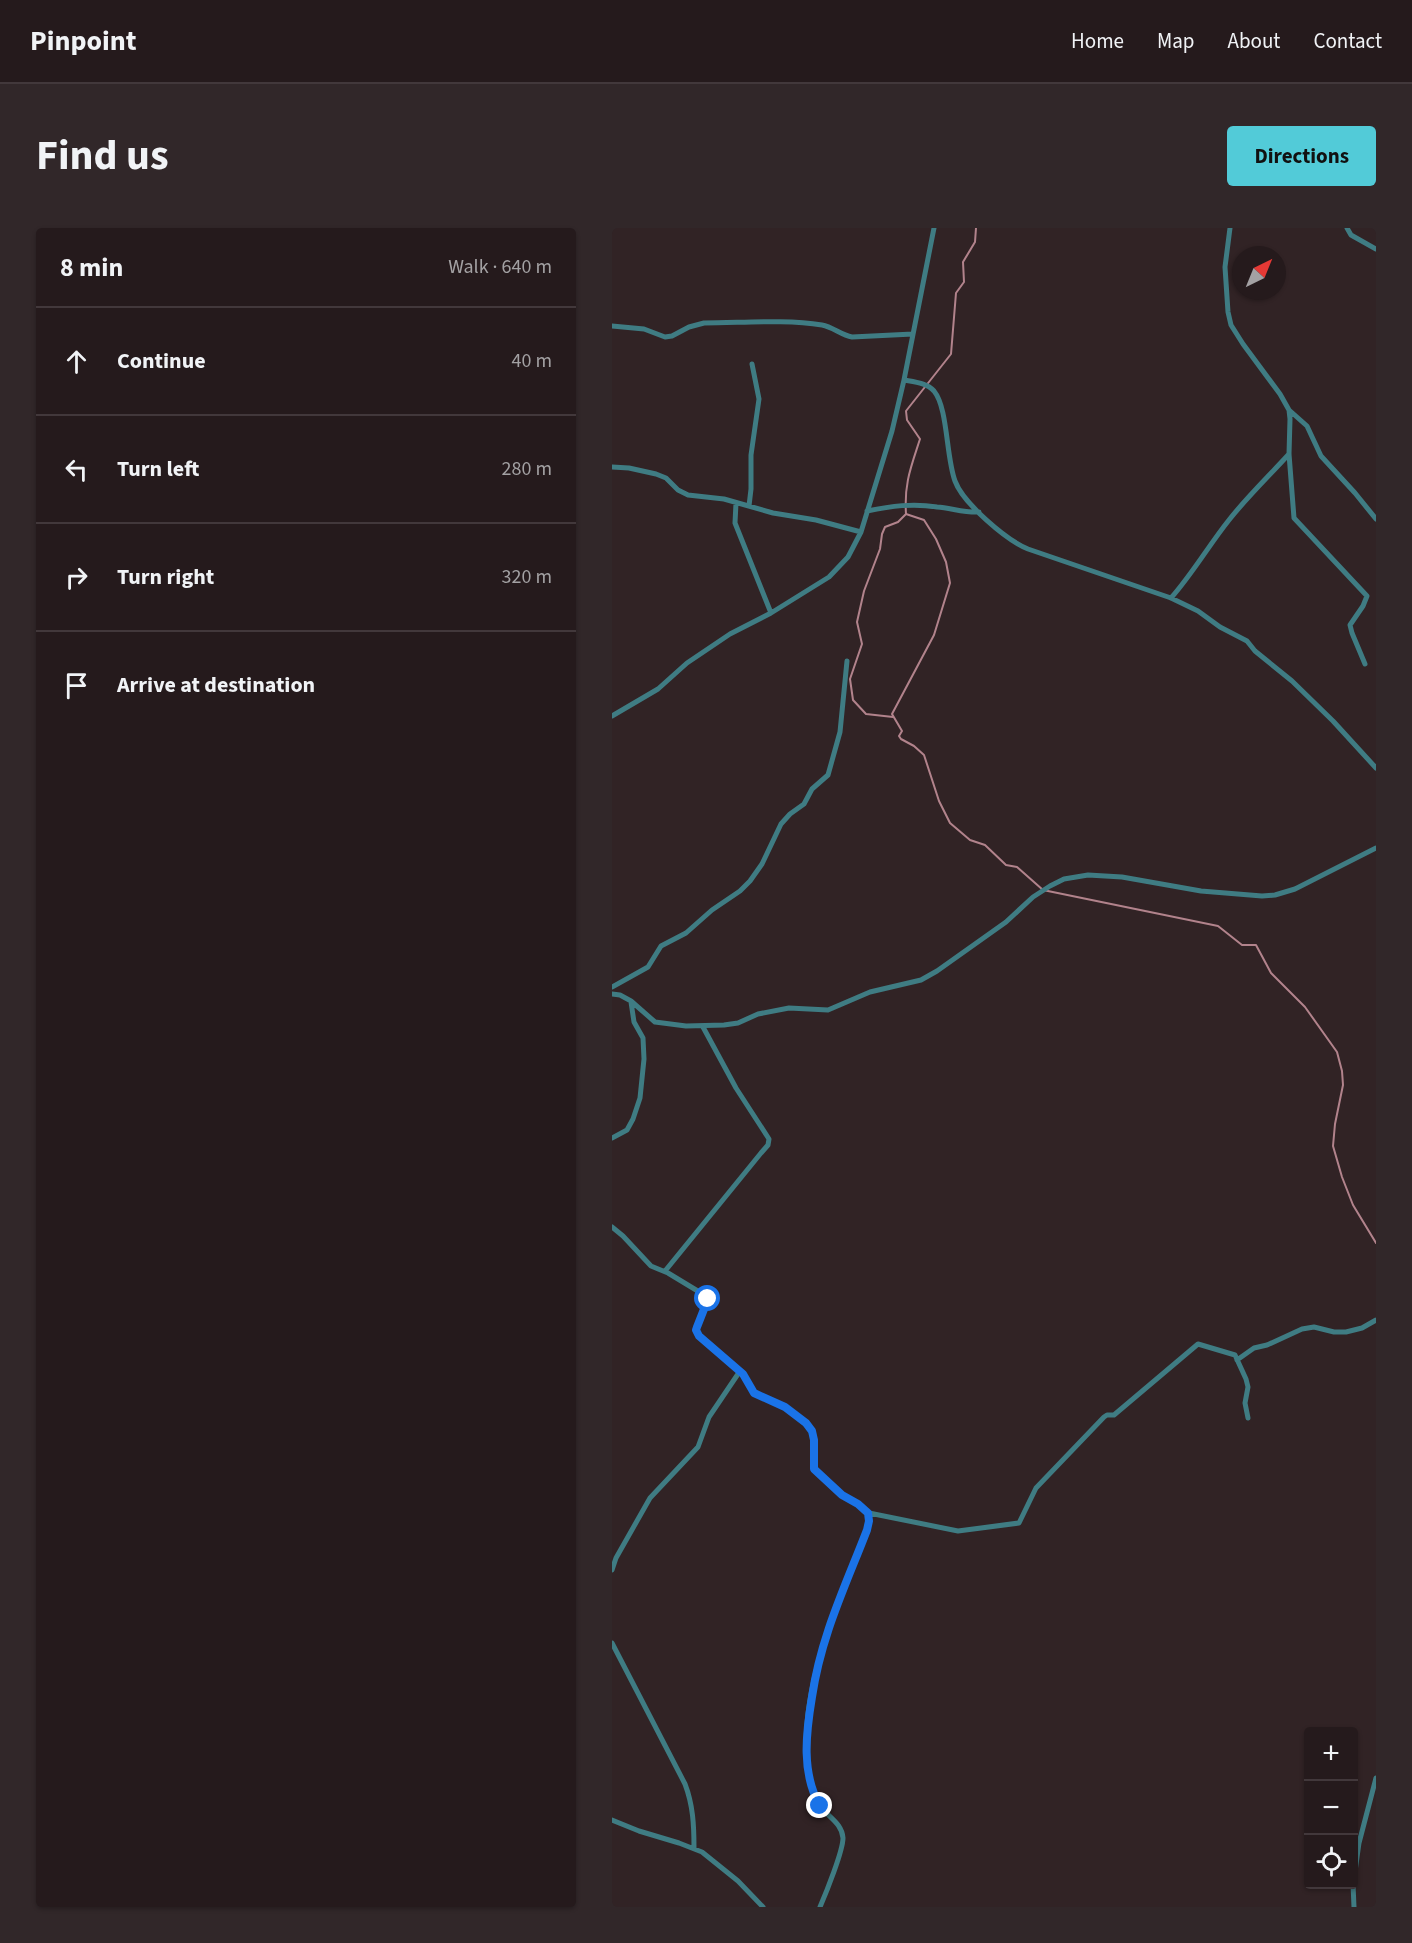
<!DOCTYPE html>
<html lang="en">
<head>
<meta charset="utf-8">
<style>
  body { margin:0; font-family:"Source Sans 3",sans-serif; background:#312729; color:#f1f3f6 }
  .controls { position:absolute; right:18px; bottom:18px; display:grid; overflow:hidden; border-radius:6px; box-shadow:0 2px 4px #0004 }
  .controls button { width:54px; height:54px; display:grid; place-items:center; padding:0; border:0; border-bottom:2px solid #42383b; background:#251a1c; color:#f1f3f6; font:30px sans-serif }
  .compass { position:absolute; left:620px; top:18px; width:54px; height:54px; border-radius:50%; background:#251a1c; box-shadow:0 2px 4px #0004; rotate:43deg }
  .stop { position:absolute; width:18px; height:18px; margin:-14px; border:4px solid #1a73e8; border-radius:50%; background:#fff }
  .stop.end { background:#1a73e8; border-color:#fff; box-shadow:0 2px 6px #0008 }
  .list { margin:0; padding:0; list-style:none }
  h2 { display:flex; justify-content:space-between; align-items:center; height:78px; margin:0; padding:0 24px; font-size:26px }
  h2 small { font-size:20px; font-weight:400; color:#a3a1a3 }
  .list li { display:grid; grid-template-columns:39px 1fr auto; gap:18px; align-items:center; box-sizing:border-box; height:108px; padding:0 24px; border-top:2px solid #42383b }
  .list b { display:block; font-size:22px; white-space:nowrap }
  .list em { font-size:20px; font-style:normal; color:#a3a1a3 }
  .icon { flex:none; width:33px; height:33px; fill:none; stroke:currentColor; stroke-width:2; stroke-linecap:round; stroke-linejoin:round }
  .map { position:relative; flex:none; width:764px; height:1679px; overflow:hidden; border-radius:6px }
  header { display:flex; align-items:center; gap:36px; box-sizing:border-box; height:84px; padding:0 30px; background:#251a1c; border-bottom:2px solid #42383b }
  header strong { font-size:28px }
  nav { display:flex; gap:33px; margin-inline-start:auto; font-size:21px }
  .intro { display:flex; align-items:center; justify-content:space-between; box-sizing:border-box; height:144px; padding:0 36px }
  h1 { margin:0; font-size:42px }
  .button { padding:15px 27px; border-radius:6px; background:#52cbd8; color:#111; font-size:21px; font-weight:700 }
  main { display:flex; gap:36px; padding:0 36px }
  aside { flex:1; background:#251a1c; border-radius:6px; box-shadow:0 2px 4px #0004 }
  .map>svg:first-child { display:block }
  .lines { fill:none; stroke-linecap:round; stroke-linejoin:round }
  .stream { stroke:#b2838c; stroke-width:2 }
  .minor { stroke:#3f7c83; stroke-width:5 }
  .route { stroke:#1a73e8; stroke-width:8 }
</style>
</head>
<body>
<header>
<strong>Pinpoint</strong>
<nav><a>Home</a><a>Map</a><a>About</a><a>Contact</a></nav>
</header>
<div class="intro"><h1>Find us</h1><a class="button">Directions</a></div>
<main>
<aside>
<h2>8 min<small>Walk · 640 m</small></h2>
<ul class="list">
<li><svg class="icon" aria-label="ahead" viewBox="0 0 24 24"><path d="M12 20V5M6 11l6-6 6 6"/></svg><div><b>Continue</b></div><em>40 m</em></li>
<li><svg class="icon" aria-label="left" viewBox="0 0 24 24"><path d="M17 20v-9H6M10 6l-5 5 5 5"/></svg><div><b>Turn left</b></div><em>280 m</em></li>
<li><svg class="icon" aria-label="right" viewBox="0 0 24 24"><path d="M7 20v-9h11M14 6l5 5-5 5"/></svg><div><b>Turn right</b></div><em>320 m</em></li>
<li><svg class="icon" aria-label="arrive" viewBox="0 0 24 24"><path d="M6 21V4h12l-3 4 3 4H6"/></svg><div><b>Arrive at destination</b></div></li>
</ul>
</aside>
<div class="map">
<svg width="764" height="1679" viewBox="0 0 764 1679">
  <rect width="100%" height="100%" fill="#312325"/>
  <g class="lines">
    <path class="stream" d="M364,0L363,14L351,34L352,54L344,65L339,126L294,183L295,192L308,211C299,239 292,255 294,286L312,292L324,311L334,334L338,355L322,407L280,486L290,503L287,508L289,511L302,518L312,527L327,573L338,595L358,612L373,617L394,637L405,639L431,662L606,698L630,717H644L659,745L693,779L725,824L730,843L731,857L723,896L721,918L730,949L741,977L764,1015
      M281,489L254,486L241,472L238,451L250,416L245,394L252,363L268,321L270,306L273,299L286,294L294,286"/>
    <path class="minor" d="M618,0L613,39L616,84L619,97L631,116L668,166L677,182L678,191L677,226L682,290L755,368L751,378L738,397L740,405L753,436
      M735,0L739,7L764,21
      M0,98L32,101L53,109L60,108L77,99L92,95C130,95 173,91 210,97C221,99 229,107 240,109L301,106
      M292,152C303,154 315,155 322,163C336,180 334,229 343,253C351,275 394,312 416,321L559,370L586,383L608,399L635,413L643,423L680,453L721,493L764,540
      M677,182L695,198L709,228L743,265L764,291
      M0,239L17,240L44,246L54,250L66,262L76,267L112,271L161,285L204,292L249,304
      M124,275L123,295L159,385
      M137,278L139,261V227L147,171L140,136
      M255,283C279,278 301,275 325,279C339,280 353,285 367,284
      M559,370C581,345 597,317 617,292C635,269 657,248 677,226
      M0,488L46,461L75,435L118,406L159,385L217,349L236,329L249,304L280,203L292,152L322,0
      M0,759L36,739L49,718L74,705L100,682L128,663L138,653L150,636L169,596L178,586L192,576L200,561L216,547L228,504L235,433
      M0,766L8,767L19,773L43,794L74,798L112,797L126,795L146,786L177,780L216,782L258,764L309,752L325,743L394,694L421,669L438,658L452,651L476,647L510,649L589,663L650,668L663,667L683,661L764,620
      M0,910L15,902L21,891L28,870L32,831L31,810L22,794L19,774
      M0,999L11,1008L39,1038L56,1045L94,1068L95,1072L85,1099V1106L93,1114L131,1146L142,1165L173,1179L194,1195L199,1202L203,1212L202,1241L229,1267L246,1276L257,1285V1293L255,1302C228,1373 193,1443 194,1521C195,1538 197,1563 208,1578C216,1589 230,1595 231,1610C231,1623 214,1665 208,1679
      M53,1043L149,925L156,917L157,911L124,860L91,799
      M625,1132L642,1120L655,1117L690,1101L702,1099L722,1104H734L750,1100L764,1092
      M257,1285L346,1303L407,1295L424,1260L492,1189L495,1187H502L586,1116L623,1127L634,1151L636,1159L633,1175L636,1190
      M0,1342L4,1330L38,1270L86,1219L97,1189L128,1143
      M0,1415L73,1556C81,1577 82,1597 82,1620
      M0,1592L27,1603L67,1615L90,1624L126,1653L151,1679
      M742,1651L747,1615L764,1550
      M741,1656L742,1679"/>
  </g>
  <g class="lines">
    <path class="route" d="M96,1071L85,1099L84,1102L87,1108L131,1146L142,1165L173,1179L194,1195L200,1203L202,1212V1241L230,1267L246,1276L256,1285L257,1293L255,1302C233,1359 209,1408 200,1469C194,1505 189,1545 208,1578"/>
  </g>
</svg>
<div class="controls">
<button>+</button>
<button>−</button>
<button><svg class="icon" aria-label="locate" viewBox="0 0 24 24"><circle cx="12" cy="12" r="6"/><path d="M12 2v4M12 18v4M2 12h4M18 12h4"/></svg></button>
</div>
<svg class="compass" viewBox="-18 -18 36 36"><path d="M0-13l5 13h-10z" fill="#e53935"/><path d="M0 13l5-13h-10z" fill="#a3a1a3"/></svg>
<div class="stop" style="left:96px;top:1071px"></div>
<div class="stop end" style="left:208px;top:1578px"></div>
</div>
</main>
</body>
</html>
